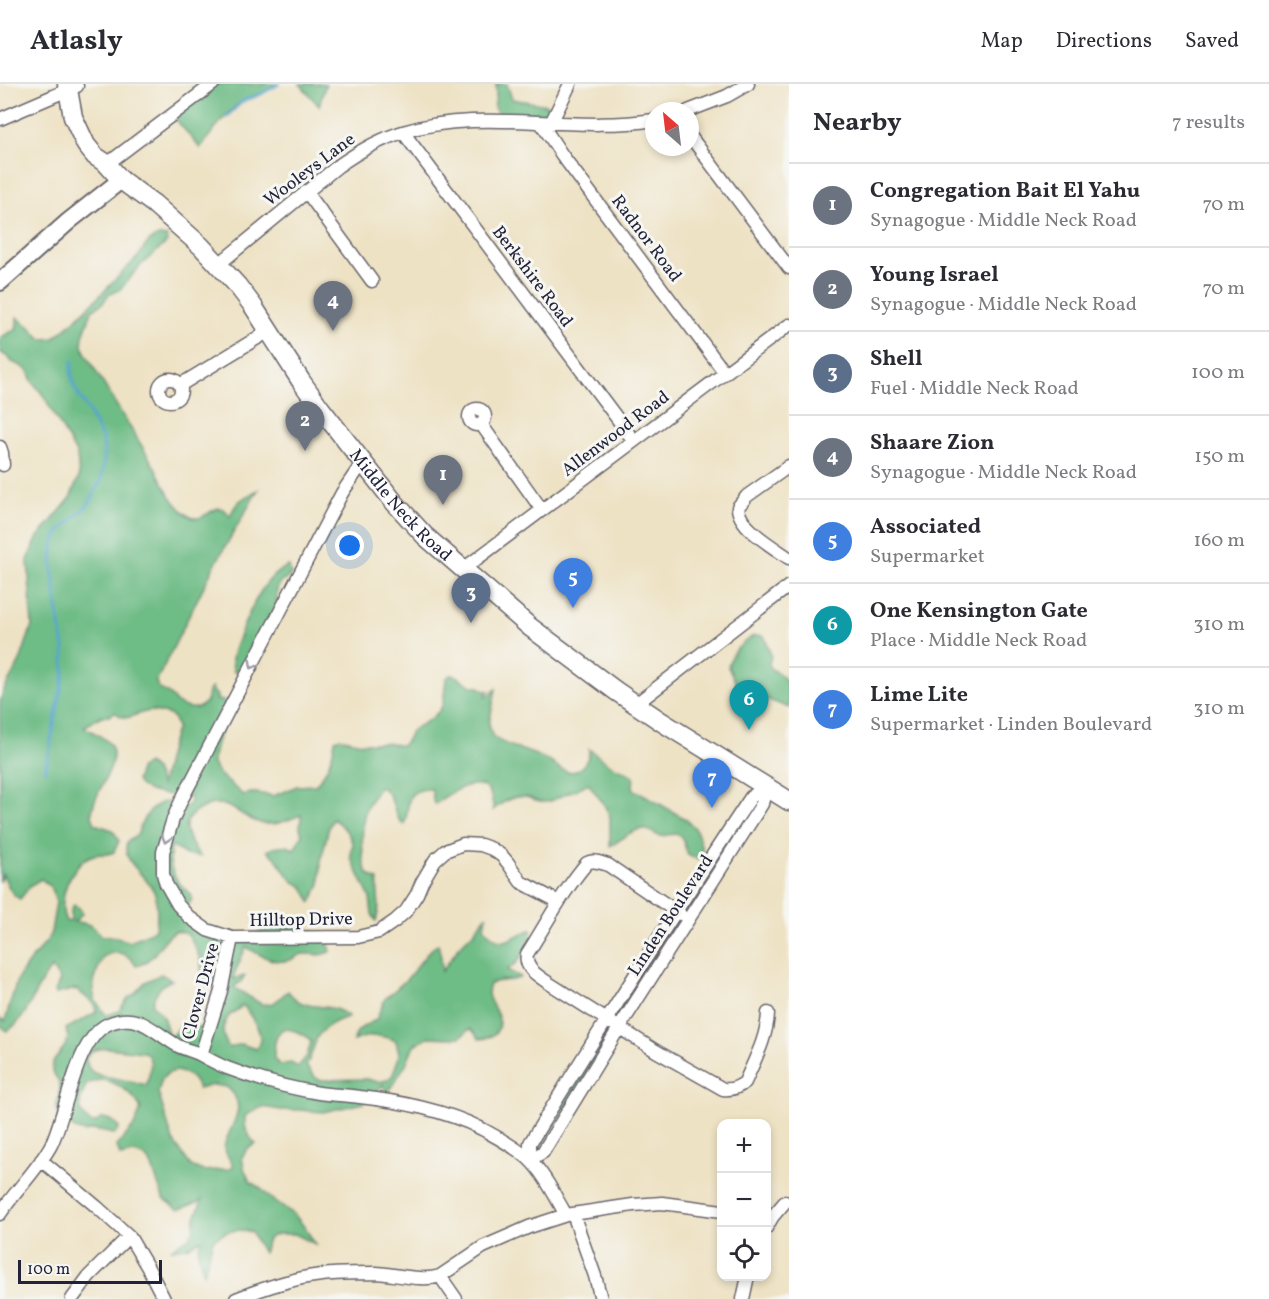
<!DOCTYPE html>
<html lang="en">
<head>
<meta charset="utf-8">
<style>
  body { margin:0; font-family:Vollkorn,serif; background:#f7f7f7; color:#2b2b33 }
  .controls { position:absolute; right:18px; bottom:18px; display:grid; overflow:hidden; border-radius:12px; box-shadow:0 3px 9px #0003 }
  .controls button { width:54px; height:54px; display:grid; place-items:center; padding:0; border:0; border-bottom:2px solid #e1e1e2; background:#fff; color:#2b2b33; font:30px sans-serif }
  .compass { position:absolute; left:645px; top:18px; width:54px; height:54px; border-radius:50%; background:#fff; box-shadow:0 3px 9px #0003; rotate:332deg }
  .scale { position:absolute; left:18px; bottom:15px; width:144px; box-sizing:border-box; padding-left:6px; border:3px solid #22223b; border-top:0; font-size:16px; line-height:21px; white-space:nowrap; color:#22223b; -webkit-text-stroke:4px #f6f6f2; paint-order:stroke }
  .you { position:absolute; left:350px; top:462px; width:21px; height:21px; margin:-15px; border:4px solid #fff; border-radius:50%; background:#1a73e8; box-shadow:0 0 0 9px #1a73e833 }
  .badge { display:grid; place-items:center; width:39px; height:39px; border-radius:50%; background:#ea580c; color:#fff; font-size:20px; font-weight:700 }
  .pin { position:absolute; translate:-50% -50px; filter:drop-shadow(0 2px 3px #0008) }
  .pin::after { content:''; position:absolute; top:32px; width:21px; height:18px; background:inherit; clip-path:polygon(0 0,100% 0,50% 100%) }
  .list { margin:0; padding:0; list-style:none }
  h2 { display:flex; justify-content:space-between; align-items:center; height:78px; margin:0; padding:0 24px; font-size:26px }
  h2 small { font-size:20px; font-weight:400; color:#7c7c81 }
  .list li { display:grid; grid-template-columns:39px 1fr auto; gap:18px; align-items:center; box-sizing:border-box; height:84px; padding:0 24px; border-top:2px solid #e1e1e2 }
  .list b { display:block; font-size:22px; white-space:nowrap }
  .list p { margin:0; font-size:20px; white-space:nowrap; color:#7c7c81 }
  .list em { font-size:20px; font-style:normal; color:#7c7c81 }
  .icon { flex:none; width:33px; height:33px; fill:none; stroke:currentColor; stroke-width:2; stroke-linecap:round; stroke-linejoin:round }
  .map { position:relative; flex:none; width:789px; height:1215px; overflow:hidden }
  header { display:flex; align-items:center; gap:36px; box-sizing:border-box; height:84px; padding:0 30px; background:#fff; border-bottom:2px solid #e1e1e2 }
  header strong { font-size:28px }
  nav { display:flex; gap:33px; margin-inline-start:auto; font-size:21px }
  main { display:flex }
  aside { flex:1; background:#fff }
  .map>svg:first-child { display:block }
  .green { fill:#88dda0; stroke:#55806e; stroke-width:1.5 }
  .forest { fill:#6ebc86; stroke:#486f60; stroke-width:1.5; fill-rule:evenodd }
  .lines { fill:none; stroke-linecap:round; stroke-linejoin:round }
  .stream { stroke:#56a4d0; stroke-width:3 }
  .street-casing { stroke:#69656b; stroke-width:15 }
  .secondary-casing { stroke:#69656b; stroke-width:20 }
  .primary-casing { stroke:#69656b; stroke-width:21 }
  .street { stroke:#fff; stroke-width:12 }
  .secondary { stroke:#fff; stroke-width:16 }
  .primary { stroke:#fff; stroke-width:18 }
  .oneway { stroke:#9c9ca7 }
  .labels { text-anchor:middle; stroke-width:6; stroke-linejoin:round; paint-order:stroke }
  .street-label { font-size:18px; fill:#22223b; stroke:#f6f6f2 }
</style>
</head>
<body>
<header>
<strong>Atlasly</strong>
<nav><a>Map</a><a>Directions</a><a>Saved</a></nav>
</header>
<main>
<div class="map">
<svg width="789" height="1215" viewBox="0 0 789 1215">
  <rect width="100%" height="100%" fill="#f6f6f2"/>
  <filter id="ink" filterUnits="userSpaceOnUse"><feTurbulence type="fractalNoise" baseFrequency=".0167" numOctaves="2"/><feDisplacementMap in="SourceGraphic" scale="12" xChannelSelector="R" yChannelSelector="G"/><feConvolveMatrix kernelMatrix="1 2 1 2 8 2 1 2 1" color-interpolation-filters="sRGB"/></filter>
  <filter id="wash" filterUnits="userSpaceOnUse"><feTurbulence type="fractalNoise" baseFrequency=".008" numOctaves="4" result="noise"/><feDisplacementMap in="SourceGraphic" scale="24" xChannelSelector="R" yChannelSelector="G"/><feGaussianBlur stdDeviation="1.35" result="paint"/><feColorMatrix in="noise" values="0 0 0 0 0 0 0 0 0 0 0 0 0 0 0 0 0 1.4 0 .05"/><feComposite in="paint" operator="in"/></filter>
  <g filter="url(#wash)">
    <rect width="100%" height="100%" fill="#eee2c4"/>
    <path class="green" d="M766,703L581,1006L530,1076V1059L675,827Z"/>
    <path class="forest" d="M214,0H279C268,8 256,11 245,16C229,24 211,50 200,64L173,32Z
      M300,0H326L319,22Z
      M496,0H507L512,15L547,21L553,28L550,32L543,36L500,32L494,24L496,12Z
      M159,152L167,153V158L164,161L141,181L120,206L108,211L103,219L92,226L83,252L82,261L85,268C107,307 131,344 154,382C163,398 170,416 184,428C205,449 214,408 230,432C238,414 243,415 258,406L213,484L156,598C159,607 164,606 170,611C172,613 174,616 176,618C190,628 208,627 208,607L211,604L217,612V616L223,617L227,623L213,674V680L218,689L243,711L250,709H256L273,712L297,702L315,701C328,688 333,673 335,656L340,654L362,659H388L398,661H402L407,656L411,647L432,634L439,627L443,620L446,595L450,591H454L472,602L479,603L485,607H489L485,613L490,611L496,605L489,640L493,653C509,664 528,666 545,675C553,678 561,688 570,688C581,688 590,675 589,665C596,670 602,675 609,680C618,686 627,685 634,694L633,701L634,706L643,710L687,736L695,744L698,751L704,771L699,775C682,772 688,767 683,756C679,747 669,751 662,752C655,752 651,746 644,745C631,745 621,757 610,762V732L603,719L588,699C580,705 571,707 563,711C557,714 552,718 545,718C540,719 536,717 532,715C517,709 505,716 493,726C493,683 454,705 435,720L433,717L432,705C400,705 412,721 404,741C391,732 396,708 379,703C373,712 366,722 364,732C362,745 361,777 367,788C370,793 374,793 378,796C376,813 382,820 376,837L372,830L370,814L351,774V765L353,761C350,751 343,741 333,735L329,743L321,776L320,800L311,818L303,803L293,797L286,789L275,773L267,767C277,762 284,759 294,765L302,751L300,744L301,731C290,735 279,741 266,740C242,738 230,710 202,724C196,727 192,730 188,735C181,747 193,763 200,772L186,771L172,762C167,774 171,788 179,799C184,804 189,807 192,814L190,819L185,822L206,852L218,856L257,849L274,844L303,843L314,848L326,858L330,863L331,867C319,874 314,869 303,870C298,871 295,874 290,876C274,881 259,870 246,863L233,893V895L245,892L241,898L233,903L261,920C276,922 277,915 288,907C306,932 328,914 349,933C336,936 318,946 315,959C312,967 311,974 306,982L313,991L319,996L367,995L378,998L387,996L392,992L398,976L399,969L396,957C382,950 367,951 353,957L357,948L364,942L376,936L385,915L407,895L429,867L438,860L441,873L442,887L459,863L474,848L487,831L484,842L487,848L499,857H506L532,845C530,861 521,878 507,886L521,893C509,899 502,894 490,900C489,904 488,906 488,910C490,923 509,938 493,951C488,954 484,955 479,955L473,947L470,945L460,953L453,954L428,953L414,961L406,980L387,1010L383,1001L364,1019L323,1028L299,1026H281L262,1023L250,1029L245,1032C244,1045 247,1051 256,1060L248,1064L242,1073L244,1084L250,1098L259,1103L276,1119L294,1130L306,1145L315,1160L295,1150H279L273,1152L268,1155L263,1169L251,1148C238,1144 224,1147 213,1156L204,1189C200,1177 195,1166 202,1155L187,1163L172,1165L181,1158L190,1153L194,1144L195,1134L202,1116L184,1124L178,1125L163,1114L151,1080L144,1072L133,1069L120,1072L117,1062L134,1042L141,1025C135,1011 117,997 101,996C96,996 90,999 86,1001C79,1018 75,1027 91,1039H95L103,1034C110,1035 116,1038 119,1044L118,1047L114,1050L94,1046L84,1048L75,1045L64,1038L58,1029L57,1022L60,1003L58,996L52,987L53,978L65,962L68,954L66,945L95,929L96,926L93,919L76,905L56,910L55,907L60,896L52,884C33,902 32,932 7,947L0,941V934L5,937L17,896L28,879L47,857L51,848L56,818L50,802L41,795L31,801L20,815C10,810 7,800 3,790L0,798V618L3,608L20,577L32,542L28,476L38,453L69,416L79,393L77,371L43,311L32,297L28,287L23,283L12,278L8,273L0,268V254L16,245L17,240V233C20,236 25,239 29,242C39,252 37,257 54,254C84,231 109,201 136,175C145,166 144,157 159,152ZM154,627L170,631L174,635L177,643L171,660L161,701L155,686L148,680L141,683L136,697C144,711 174,712 188,711C192,718 189,722 182,725C179,723 174,720 170,718C157,715 145,732 140,742C139,745 139,749 137,751C132,755 126,755 126,764C125,780 150,795 155,810C157,815 156,822 157,828C157,834 157,840 154,846C151,849 135,854 130,858L115,853L101,852C95,842 86,838 74,838L82,830C82,825 79,823 74,821C68,825 73,832 70,838L66,837C56,817 70,780 91,772C99,768 105,773 114,768L119,757C111,740 108,746 95,740C94,737 92,733 92,731C91,711 121,680 111,662C107,654 91,647 84,643L101,632H109L115,628C123,636 129,634 138,630C143,628 148,627 154,627ZM176,847L188,850C192,857 196,865 199,872C204,884 197,896 208,903L217,902L208,956L201,944L199,943H196L194,948L186,944L178,945L170,953C163,940 168,932 152,921C154,910 161,900 172,896L161,890L145,898L134,910L128,914L119,927L108,931L105,930L95,916L93,907L95,892L103,873C116,865 129,869 136,882C158,876 160,854 176,847ZM242,922H244C252,935 267,951 256,965L241,960L229,964C222,952 220,942 230,931C233,928 238,926 242,922ZM283,945C292,945 307,950 311,958L307,972L298,983L291,979L280,981L274,975C274,965 274,951 283,945ZM107,964L144,968C156,976 148,990 147,1001L100,991C90,988 87,984 86,974C91,965 98,965 107,964ZM176,987C188,989 194,994 198,1005L213,1001L227,1003C250,1024 230,1039 224,1063C225,1071 232,1076 233,1083L230,1085L203,1087L191,1082L173,1057L158,1008L162,995L168,989Z
      M289,482L291,490L286,496L281,498L277,505V525L250,579L234,588C233,584 232,579 232,575C233,565 238,557 241,548C250,526 265,490 289,482Z
      M753,552H762L765,554L771,571L769,580L771,585C789,593 789,601 789,624L743,606L737,601L728,583C731,568 740,561 753,552Z"/>
    <g class="lines">
      <path class="stream" d="M226,33L243,17L261,10L279,0
        M45,687L64,590V564L57,522L52,482L53,460L60,447L89,420L101,396L104,376L103,356L88,326L75,305L71,290L72,277"/>
    </g>
  </g>
  <g filter="url(#ink)">
    <g class="lines">
      <defs>
        <path id="street" d="M688,27L727,12L748,0
          M0,35L77,2
          M541,39L562,71L725,289
          M551,39L570,0
          M403,48L634,357
          M690,52L789,184
          M107,80L213,0
          M306,107L372,197
          M219,180L338,82C358,68 380,55 403,48C481,23 572,49 654,36
          M159 306a11 11 0 1 1 22 0a11 11 0 1 1-22 0Z
          M180,301L269,247
          M469 333a8 8 0 1 1 16 0a8 8 0 1 1-16 0Z
          M481,340L542,426
          M0,363L2,369L3,381
          M363,378L342,409L182,715L173,735L163,768V790L166,800L178,821L189,833L207,846L232,854L358,853L379,848L395,837L406,827L417,810L422,798L435,776L445,767L463,760L481,761L492,765L502,772L508,779L521,798L559,818
          M789,382L747,412L738,423C738,443 773,463 789,474
          M462,486L789,241
          M636,620L789,502
          M766,703L762,720L619,944L543,1068L530,1076V1059C602,942 675,827 751,713Z
          M680,830L608,781C601,779 594,775 587,779C563,807 547,839 527,870C524,884 537,891 547,898L656,967L723,1005C732,1006 738,1004 745,998C755,975 767,954 768,929
          M201,971L221,907L232,854
          M41,1076L97,1123L129,1152L148,1184L164,1215
          M0,1130C15,1107 39,1084 51,1061C67,1029 75,956 108,940C139,926 154,949 178,962C184,965 192,967 199,970C208,975 217,980 227,984C256,995 288,1004 319,1009C332,1011 346,1011 360,1013C398,1017 448,1027 482,1045C498,1054 514,1062 528,1074C544,1089 555,1112 566,1131
          M573,1130L595,1192L601,1215
          M766,1144L773,1132L785,1118
          M440,1192L456,1215
          M72,1215L89,1192L129,1152
          M236,1215C256,1207 276,1200 298,1195C323,1189 350,1189 376,1189C396,1190 422,1198 440,1192L483,1163L529,1143L566,1131L633,1121L662,1119L722,1127
          M743,1215L748,1192"/>
        <path id="secondary" d="M0,198L69,137L121,96"/>
        <g id="primary">
          <path id="s1" d="M67,0L73,33L86,61L95,72L107,80L121,96L154,120L201,162L237,201L253,222L301,297L321,325L394,418L425,452L530,543L616,607L662,638L789,717"/>
        </g>
      </defs>
      <use href="#street" class="street-casing"/>
      <use href="#secondary" class="secondary-casing"/>
      <use href="#primary" class="primary-casing"/>
      <use href="#street" class="street"/>
      <use href="#secondary" class="secondary"/>
      <use href="#primary" class="primary"/>
    </g>
    <defs><path id="oneway-chevron" d="M-2-3.5L2.5 0L-2 3.5" fill="none" stroke-width="1.6" stroke-linecap="round" stroke-linejoin="round" transform="scale(1.5)"/></defs>
    <g class="oneway">
      <use href="#oneway-chevron" transform="translate(253 581) rotate(118)"/>
      <use href="#oneway-chevron" transform="translate(166 755) rotate(107)"/>
    </g>
  </g>
  <g class="labels">
    <g class="street-label">
      <text transform="translate(309 85) rotate(-37)" y="6">Wooleys Lane</text>
      <text transform="translate(647 154) rotate(53)" y="6">Radnor Road</text>
      <text transform="translate(533 192) rotate(53)" y="6">Berkshire Road</text>
      <text transform="translate(615 349) rotate(-37)" y="6">Allenwood Road</text>
      <text dy="6" stroke="none"><textPath href="#s1" startOffset="546">Middle Neck Road</textPath></text>
      <text transform="translate(670 831) rotate(-57)" y="6">Linden Boulevard</text>
      <text transform="translate(301 835) rotate(-1)" y="6">Hilltop Drive</text>
      <text transform="translate(200 907) rotate(-75)" y="6">Clover Drive</text>
    </g>
  </g>
</svg>
<div class="controls">
<button>+</button>
<button>−</button>
<button><svg class="icon" aria-label="locate" viewBox="0 0 24 24"><circle cx="12" cy="12" r="6"/><path d="M12 2v4M12 18v4M2 12h4M18 12h4"/></svg></button>
</div>
<svg class="compass" viewBox="-18 -18 36 36"><path d="M0-13l5 13h-10z" fill="#e53935"/><path d="M0 13l5-13h-10z" fill="#7c7c81"/></svg>
<div class="scale">100 m</div>
<div class="you"></div>
<div class="pin badge" style="left:443px;top:421px;background:#6b7280">1</div>
<div class="pin badge" style="left:305px;top:367px;background:#6b7280">2</div>
<div class="pin badge" style="left:471px;top:539px;background:#5c6f8a">3</div>
<div class="pin badge" style="left:333px;top:247px;background:#6b7280">4</div>
<div class="pin badge" style="left:573px;top:524px;background:#3f7fe0">5</div>
<div class="pin badge" style="left:749px;top:646px;background:#0f9aa8">6</div>
<div class="pin badge" style="left:712px;top:724px;background:#3f7fe0">7</div>
</div>
<aside>
<h2>Nearby<small>7 results</small></h2>
<ul class="list">
<li><span class="badge" style="background:#6b7280">1</span><div><b>Congregation Bait El Yahu</b><p>Synagogue · Middle Neck Road</p></div><em>70 m</em></li>
<li><span class="badge" style="background:#6b7280">2</span><div><b>Young Israel</b><p>Synagogue · Middle Neck Road</p></div><em>70 m</em></li>
<li><span class="badge" style="background:#5c6f8a">3</span><div><b>Shell</b><p>Fuel · Middle Neck Road</p></div><em>100 m</em></li>
<li><span class="badge" style="background:#6b7280">4</span><div><b>Shaare Zion</b><p>Synagogue · Middle Neck Road</p></div><em>150 m</em></li>
<li><span class="badge" style="background:#3f7fe0">5</span><div><b>Associated</b><p>Supermarket</p></div><em>160 m</em></li>
<li><span class="badge" style="background:#0f9aa8">6</span><div><b>One Kensington Gate</b><p>Place · Middle Neck Road</p></div><em>310 m</em></li>
<li><span class="badge" style="background:#3f7fe0">7</span><div><b>Lime Lite</b><p>Supermarket · Linden Boulevard</p></div><em>310 m</em></li>
</ul>
</aside>
</main>
</body>
</html>
